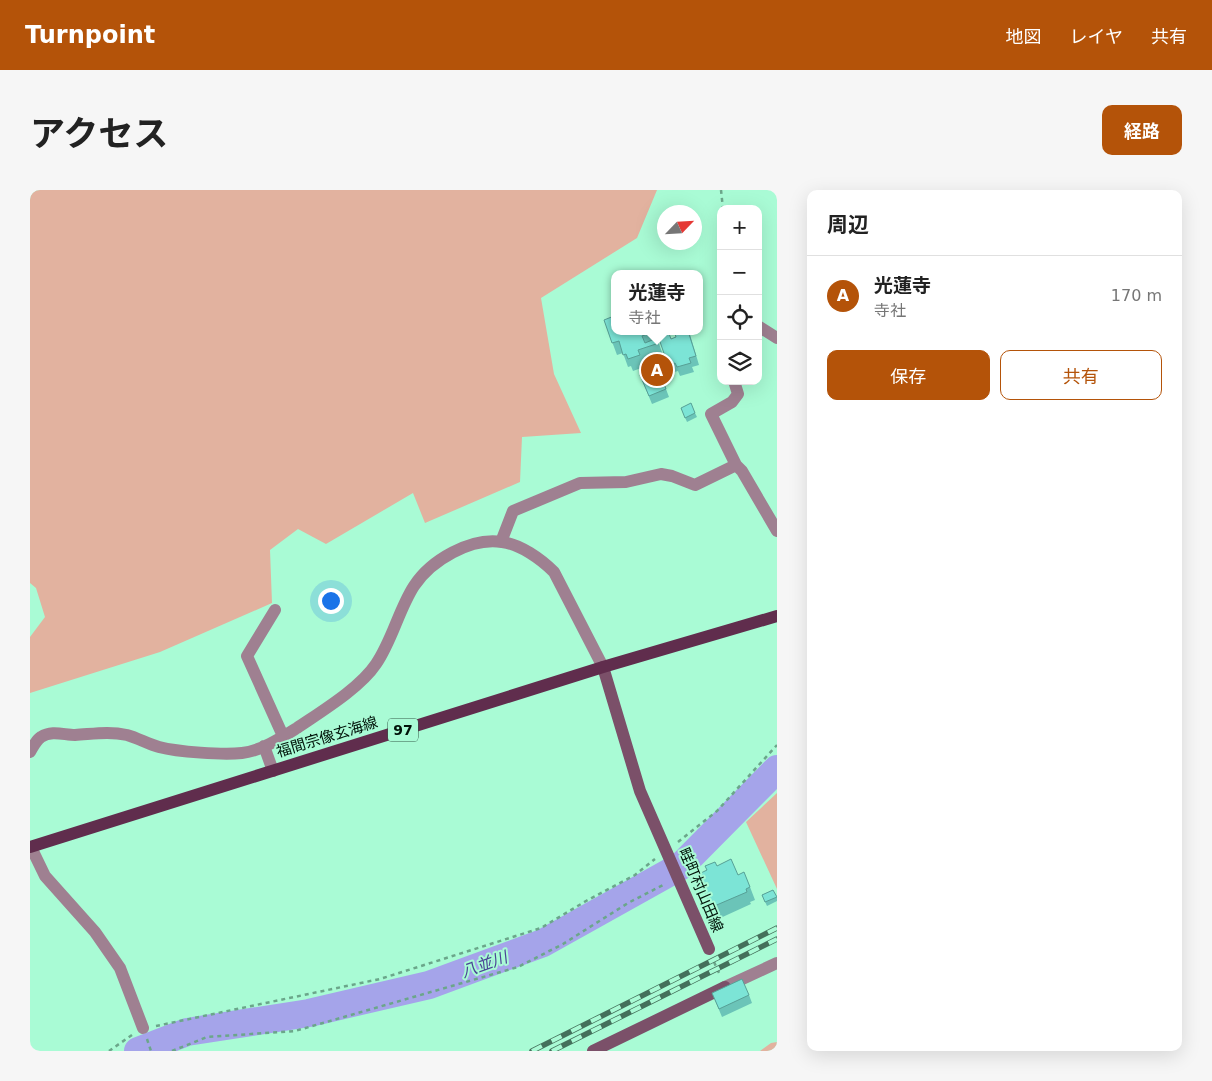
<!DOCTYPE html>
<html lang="ja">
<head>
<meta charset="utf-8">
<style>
  body { margin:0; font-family:"DejaVu Sans","Noto Sans JP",sans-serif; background:#f6f6f6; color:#222 }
  .controls { position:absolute; right:15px; top:15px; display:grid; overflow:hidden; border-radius:10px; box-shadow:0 5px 20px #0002 }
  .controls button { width:45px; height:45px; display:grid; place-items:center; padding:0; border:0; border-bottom:1px solid #e0e0e0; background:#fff; color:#222; font:25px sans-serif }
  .compass { position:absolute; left:627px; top:15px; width:45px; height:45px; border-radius:50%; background:#fff; box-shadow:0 5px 20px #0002; rotate:65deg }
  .you { position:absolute; left:300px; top:410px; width:18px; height:18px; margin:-12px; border:4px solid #fff; border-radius:50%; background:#1a73e8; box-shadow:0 0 0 8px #1a73e833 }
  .badge { display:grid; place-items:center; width:32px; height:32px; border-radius:50%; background:#b45309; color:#fff; font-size:16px; font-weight:700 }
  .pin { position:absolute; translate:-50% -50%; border:2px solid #fff; box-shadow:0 1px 5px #0006 }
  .popup { position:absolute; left:581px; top:80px; width:92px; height:65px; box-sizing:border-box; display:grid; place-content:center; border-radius:10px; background:#fff; filter:drop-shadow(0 1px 4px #0005); font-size:16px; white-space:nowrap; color:#767676 }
  .popup b { font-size:19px; color:#222 }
  .popup::after { content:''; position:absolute; left:50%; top:100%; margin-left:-10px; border:10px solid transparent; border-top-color:#fff }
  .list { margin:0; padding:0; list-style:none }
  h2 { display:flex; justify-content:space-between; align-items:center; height:65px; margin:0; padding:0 20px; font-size:21px }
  h2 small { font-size:16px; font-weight:400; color:#767676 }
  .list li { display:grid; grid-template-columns:32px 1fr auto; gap:15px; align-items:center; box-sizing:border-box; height:80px; padding:0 20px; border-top:1px solid #e0e0e0 }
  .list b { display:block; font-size:19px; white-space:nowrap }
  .list p { margin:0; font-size:16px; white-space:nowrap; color:#767676 }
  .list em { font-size:16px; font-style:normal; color:#767676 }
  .actions { display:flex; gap:10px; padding:15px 20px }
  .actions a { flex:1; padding:11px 0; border:1px solid #b45309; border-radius:10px; text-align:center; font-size:18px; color:#b45309 }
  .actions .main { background:#b45309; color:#fff }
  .icon { flex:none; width:28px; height:28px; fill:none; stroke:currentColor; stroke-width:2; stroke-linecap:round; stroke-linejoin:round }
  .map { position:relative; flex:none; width:747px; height:861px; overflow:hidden; border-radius:10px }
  header { display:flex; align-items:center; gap:30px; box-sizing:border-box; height:70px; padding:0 25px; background:#b45309; color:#fff }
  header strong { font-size:24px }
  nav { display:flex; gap:28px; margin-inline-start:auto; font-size:18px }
  .intro { display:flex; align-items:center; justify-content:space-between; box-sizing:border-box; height:120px; padding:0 30px }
  h1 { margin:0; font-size:35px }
  .button { padding:12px 22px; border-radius:10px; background:#b45309; color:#fff; font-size:18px; font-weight:700 }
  main { display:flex; gap:30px; padding:0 30px }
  aside { flex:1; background:#fff; border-radius:10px; box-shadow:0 5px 20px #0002 }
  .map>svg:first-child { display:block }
  .green { fill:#e2b29f }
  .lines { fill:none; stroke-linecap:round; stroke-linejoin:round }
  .river { stroke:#a5a4ea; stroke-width:28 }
  .path { stroke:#6ba68a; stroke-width:2.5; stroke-dasharray:4 4; stroke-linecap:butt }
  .street { stroke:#9f8091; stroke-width:12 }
  .secondary { stroke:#7b5069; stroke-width:12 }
  .primary { stroke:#602d4d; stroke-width:12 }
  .rail-casing { stroke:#44705b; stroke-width:5.5 }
  .rail { stroke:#a9fbd5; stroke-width:4; stroke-dasharray:11; stroke-linecap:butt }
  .wall { fill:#6bc4b8 }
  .building { fill:#7ce4d6; stroke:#57a096 }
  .labels { text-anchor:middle; stroke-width:4; stroke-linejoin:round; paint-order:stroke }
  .shield { fill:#a9fbd5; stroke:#335946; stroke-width:1 }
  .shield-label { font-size:14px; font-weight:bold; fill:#001309 }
  .street-label { font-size:15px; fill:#001309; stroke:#a9fbd5 }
  .water-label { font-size:16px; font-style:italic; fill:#4b4496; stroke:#a9fbd5 }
</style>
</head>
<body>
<header>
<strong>Turnpoint</strong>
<nav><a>地図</a><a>レイヤ</a><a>共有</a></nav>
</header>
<div class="intro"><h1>アクセス</h1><a class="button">経路</a></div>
<main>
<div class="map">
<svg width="747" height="861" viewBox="0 0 747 861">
  <rect width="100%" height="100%" fill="#a9fbd5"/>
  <path class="green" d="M0,0H627L607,48L511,108L524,184L551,243L492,247L490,292L395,333L383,303L296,354L268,339L240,360L242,413L130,462L0,503V447L15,427L6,398L0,393Z
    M747,603V699L716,632Z
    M747,852V861H730L741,853Z"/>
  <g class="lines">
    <path class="river" d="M108,861L157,842L279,823L399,795L513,753L651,676L747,579"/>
    <path class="path" d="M691,0L693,19
      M648,652L687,621L747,555
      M684,772L690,785
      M126,836L350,789L511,738L556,711L605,685L625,669
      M117,849L121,861
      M79,861L102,845
      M142,861L177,847L265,841L488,777L533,754L598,713L635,694"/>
    <path class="street" d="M728,136L747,148
      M704,191L708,204L702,212L681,224L706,275L712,281L747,341
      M471,352L483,321L550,293L596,292L631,284L642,286L665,295L706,275
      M245,420L217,466L253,546
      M234,556L243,581
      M0,562C3,557 6,550 11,547C22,540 34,545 45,545C63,544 79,541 97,545C108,548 118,554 129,557C148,562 193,565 212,563C231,561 251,548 267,538C292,521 330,498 346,474C362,451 369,419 384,396C401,370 441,347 472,352C490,354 511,369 524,382L573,477
      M1,657L15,686L65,742L90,778L113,838
      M695,797L747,773"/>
    <path class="secondary" d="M573,477L610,601L679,759
      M563,861L695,797"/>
    <path class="primary" d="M0,657L573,477L747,426"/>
    <defs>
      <path id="rail" d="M502,861L747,738
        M522,861L747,749"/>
    </defs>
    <use href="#rail" class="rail-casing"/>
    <use href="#rail" class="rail"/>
  </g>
  <path class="wall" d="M574,130L584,141H622L624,147L621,148L622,150L627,148L633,165L612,172L614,177L603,181L601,176L598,177L593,163L587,165Z
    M659,141L669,175L662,177L664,182L650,186L648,181L641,183L638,175L641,149Z
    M628,178L639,207L622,214L610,185Z
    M651,218L665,223L667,227L657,232Z
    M687,676L708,685L720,697L725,710L720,712L721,714L686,730L667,685Z
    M743,700L747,708V711L737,716L732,705Z
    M682,803L719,805L722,813L692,827Z"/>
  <path class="building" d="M584,126V141H618L619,143L612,146L615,153L627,148L629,153L608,160L610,165L598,169L596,164L593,165L589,151L582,153L574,130Z
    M632,141H638L641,149L646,147L644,141H658L666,166L659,168L661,173L647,177L645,173L638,175L627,143Z
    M628,178L636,199L619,206L610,185Z
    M661,213L665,223L655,228L651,218Z
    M701,669L708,685L714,682L720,697L716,699L717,702L682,717L667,685L677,680L675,676L685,672L687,676Z
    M743,700L747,707L735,712L732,705Z
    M712,789L719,805L689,819L682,803Z"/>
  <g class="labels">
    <rect class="shield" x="358" y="528.5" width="30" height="23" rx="4"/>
    <g class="shield-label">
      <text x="373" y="545">97</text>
    </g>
    <g class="street-label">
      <text transform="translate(297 547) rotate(-17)" y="5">福間宗像玄海線</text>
      <text transform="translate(671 700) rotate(67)" y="5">畦町村山田線</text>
    </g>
    <g class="water-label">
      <text transform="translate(454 774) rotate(-20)" y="6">八並川</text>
    </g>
  </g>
</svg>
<div class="controls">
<button>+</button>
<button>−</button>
<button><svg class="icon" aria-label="locate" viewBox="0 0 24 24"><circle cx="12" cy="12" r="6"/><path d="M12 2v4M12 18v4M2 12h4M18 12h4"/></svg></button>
<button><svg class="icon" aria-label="layers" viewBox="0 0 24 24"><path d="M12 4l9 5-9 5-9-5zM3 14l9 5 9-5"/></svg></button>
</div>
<svg class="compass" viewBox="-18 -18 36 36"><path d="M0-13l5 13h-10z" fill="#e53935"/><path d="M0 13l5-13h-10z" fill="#767676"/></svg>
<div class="you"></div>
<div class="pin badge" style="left:627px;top:180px">A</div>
<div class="popup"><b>光蓮寺</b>寺社</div>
</div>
<aside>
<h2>周辺<small></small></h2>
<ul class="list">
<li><span class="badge">A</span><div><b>光蓮寺</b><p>寺社</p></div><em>170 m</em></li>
</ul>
<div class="actions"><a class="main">保存</a><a>共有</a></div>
</aside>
</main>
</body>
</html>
